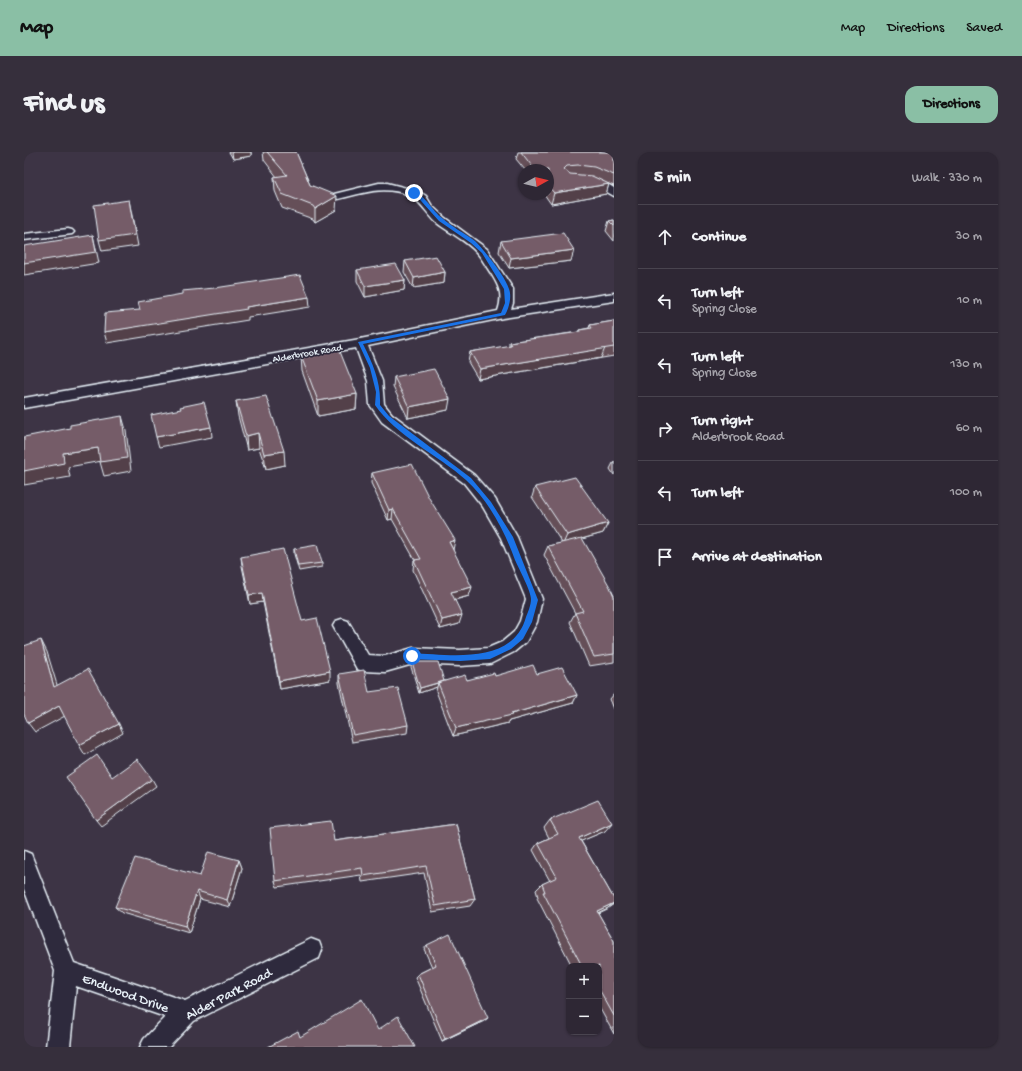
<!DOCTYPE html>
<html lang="en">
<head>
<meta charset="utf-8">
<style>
  body { margin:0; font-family:"Gochi Hand",sans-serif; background:#362f3c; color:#f1f3f6 }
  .controls { position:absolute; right:12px; bottom:12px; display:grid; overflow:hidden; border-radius:8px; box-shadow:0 1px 3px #0004 }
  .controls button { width:36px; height:36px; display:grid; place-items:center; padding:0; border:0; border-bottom:1px solid #49444f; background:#2e2734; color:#f1f3f6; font:20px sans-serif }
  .compass { position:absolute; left:494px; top:12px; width:36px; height:36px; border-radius:50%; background:#2e2734; box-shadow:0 1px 3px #0004; rotate:82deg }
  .stop { position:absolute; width:12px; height:12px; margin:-9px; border:3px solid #1a73e8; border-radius:50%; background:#fff }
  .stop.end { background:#1a73e8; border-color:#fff; box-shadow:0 1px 4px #0008 }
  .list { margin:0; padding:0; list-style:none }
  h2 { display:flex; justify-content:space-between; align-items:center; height:52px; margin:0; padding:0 16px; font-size:17px }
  h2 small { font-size:13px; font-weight:400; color:#a7a5ac }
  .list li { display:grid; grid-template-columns:26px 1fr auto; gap:12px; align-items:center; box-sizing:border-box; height:64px; padding:0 16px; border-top:1px solid #49444f }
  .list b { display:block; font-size:15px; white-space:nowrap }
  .list p { margin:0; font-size:13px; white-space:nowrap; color:#a7a5ac }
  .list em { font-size:13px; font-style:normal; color:#a7a5ac }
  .icon { flex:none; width:22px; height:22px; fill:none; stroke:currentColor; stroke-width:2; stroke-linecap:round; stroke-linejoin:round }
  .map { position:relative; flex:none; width:590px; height:895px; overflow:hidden; border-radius:12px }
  header { display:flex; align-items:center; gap:24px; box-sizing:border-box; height:56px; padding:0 20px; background:#8abfa5; color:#111 }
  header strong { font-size:19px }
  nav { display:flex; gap:22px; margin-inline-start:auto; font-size:14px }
  .intro { display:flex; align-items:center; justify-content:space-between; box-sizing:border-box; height:96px; padding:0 24px }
  h1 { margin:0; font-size:28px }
  .button { padding:10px 18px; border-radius:12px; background:#8abfa5; color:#111; font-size:14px; font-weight:700 }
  main { display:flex; gap:24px; padding:0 24px }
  aside { flex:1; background:#2e2734; border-radius:12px; box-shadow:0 1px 3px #0004 }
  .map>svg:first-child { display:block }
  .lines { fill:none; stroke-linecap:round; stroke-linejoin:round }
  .minor-casing { stroke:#e8f1f8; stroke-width:3 }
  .minor { fill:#2f2a3d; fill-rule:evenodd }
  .wall { fill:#654f59; stroke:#e8f1f8 }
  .shaded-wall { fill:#524048; stroke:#e8f1f8 }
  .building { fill:#755c67; stroke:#e8f1f8 }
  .route { fill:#1a73e8 }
  .labels { text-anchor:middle; stroke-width:3.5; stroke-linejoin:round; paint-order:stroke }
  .far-street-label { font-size:10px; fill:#e8f1f8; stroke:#2f2a3d }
  .near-street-label { font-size:14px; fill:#e8f1f8; stroke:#2f2a3d }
</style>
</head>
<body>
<header>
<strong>Map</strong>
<nav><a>Map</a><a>Directions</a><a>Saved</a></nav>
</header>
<div class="intro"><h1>Find us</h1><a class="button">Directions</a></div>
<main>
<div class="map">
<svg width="590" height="895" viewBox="0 0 590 895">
  <rect width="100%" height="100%" fill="#3d3445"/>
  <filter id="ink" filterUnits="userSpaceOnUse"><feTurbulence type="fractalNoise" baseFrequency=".025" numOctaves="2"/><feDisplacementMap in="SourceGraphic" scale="8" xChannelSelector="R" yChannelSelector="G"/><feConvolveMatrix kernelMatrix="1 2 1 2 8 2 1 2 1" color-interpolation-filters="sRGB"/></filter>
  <g filter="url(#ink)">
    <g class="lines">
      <defs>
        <path id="minor" d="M564,25L579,29L590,36V44L571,33L560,30L559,28L560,26Z
          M355,31H363L394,39L402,44L408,54L421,66L463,97L489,137V151L487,157L590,141V149L479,166L344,194L358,229L360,252L368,262L450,323L471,347L493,385L518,447L513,470L502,490L490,500L466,512L436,514L389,512L361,520L339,519L333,517L309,474L312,469L318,467L324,469L344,503L361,504L389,496L436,498L464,496L478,490L490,480L496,469L502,447L477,386L459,355L440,331L358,270L346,253L344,229L332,196L0,256V246L336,187L474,159C479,144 476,136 468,123C463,116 459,108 454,102C443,89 426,81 413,71C404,63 395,47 385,43C359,33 340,41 314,47L308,44L310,42Z
          M44,77L48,78L50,80L48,82L0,88V82Z
          M0,699L7,702L50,811L161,849L287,787L295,790L298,798L295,806L170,869L145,895H116L120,887L141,865L52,834L46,895H22L31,819L0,737Z"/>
      </defs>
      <use href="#minor" class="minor-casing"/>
      <use href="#minor" class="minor"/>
    </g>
    <path class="wall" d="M205,0H227V4L209,7Z
      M239,0H272L286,33L312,58L291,70L289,67L258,56L251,39L250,25H253L240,8Z
      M494,0H590V34L585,32L582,42L527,52L520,42H524V18H501L492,7Z
      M590,68V89L582,79L585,69Z
      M477,89L547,109L485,116L475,100Z
      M381,109L421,120L420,131L389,136L380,120Z
      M333,118L381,128L380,138L341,145L333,129Z
      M590,169V204L454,227L444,210L446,200L485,194V190L554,180L555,178L565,176L566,173Z
      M277,204L333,242L332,257L294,264L278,219Z
      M370,225L424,258L384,266L369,235Z
      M212,249L261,313L242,317L235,296L223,298L214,264Z
      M590,309V323L586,317Z
      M348,321L429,398L445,444L431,448L435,472L416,477L389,418L390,408H391L368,367L364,368L347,331Z
      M511,335L584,371L579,381L558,387L590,444V510L565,514L546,470L551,461L520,403L524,394L538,391L508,345Z
      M270,397L298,411V415L275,419L270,402Z
      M217,405L278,469L306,528L256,537L239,450L226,452L218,414Z
      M388,510L420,529L443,528L471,524L513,522L553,543L549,551L485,569L484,571L429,584L412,539L413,535L395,541L387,515Z
      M315,522L345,540L384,573L383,581L328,590L315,531Z
      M590,542V557L586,547Z
      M526,668L581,679L557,689L590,747V752L584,756L574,761L590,789V882L575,855V814H548L513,746L514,745L512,738L518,732L526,729L509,698L514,691L525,686L520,676Z
      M432,672L451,747L446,754L408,760L400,721L338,730L337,723L253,735L251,729L310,689Z
      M215,708L218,716L206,755L176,747L165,781L98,761L91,755L176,724Z
      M403,793L460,869L418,889L391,825L394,822L408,815L400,797Z"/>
    <path class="shaded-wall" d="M208,0H227V4L209,7Z
      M585,32L582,42L527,52L530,41Z
      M313,44L312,58L291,70V57Z
      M105,48L114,94L78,99L75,88Z
      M69,83L75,111L0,123V111Z
      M550,98L547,109L485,116L487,106Z
      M421,120L420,131L389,136L390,126Z
      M381,128L380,138L341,145V134Z
      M285,145L286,155L224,165V168L83,191L80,180L222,155Z
      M581,196L577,206L454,227L456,217Z
      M333,242L332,257L294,264V249Z
      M426,247L424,258L384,266L385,255Z
      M98,264L102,278L107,319L80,324L76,310Z
      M187,275L188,285L135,295L132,285Z
      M234,281L235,296L223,298L222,284Z
      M74,296L78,309L44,315L46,325L0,333V319L39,301Z
      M260,299L261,313L242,317L240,302Z
      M369,357L368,367L364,368L365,358Z
      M584,371L579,381L539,392L543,383Z
      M431,388L429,398L425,390Z
      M448,435L445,444L425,449L427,440Z
      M238,441L239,450L226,452L225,443Z
      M438,463L435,472L416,477L418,468Z
      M17,488L23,500L37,546L30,535Z
      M306,519V528L256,537L255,529Z
      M414,531L413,535L395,541L396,536Z
      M553,543L549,551L485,569L484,571L429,584L432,576L487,562Z
      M35,554L41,564L11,580L4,571Z
      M95,572L99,581L61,603L55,593Z
      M128,627L132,634L77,674L72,668Z
      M588,671L581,679L548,693L555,686Z
      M215,708L218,716L206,755L203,748Z
      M173,739L176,747L165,781L161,774Z
      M590,751L584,756L565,765L573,759Z
      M464,866L460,869L418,889L421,887Z"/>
    <path class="building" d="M243,0H272L286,33L313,44L291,57L289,54L258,42L250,25L263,23Z
      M497,0H590V23L570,15L554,13L543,14L540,17L546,22L568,24L585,32L530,41L524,34V18H511Z
      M105,48L111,83L75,88L70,53Z
      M590,68V74L585,69Z
      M539,81L550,98L487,106L477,89Z
      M69,83L72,100L0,111V94Z
      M412,104L421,120L390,126L381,109Z
      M372,112L381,128L341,134L333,118Z
      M276,123L285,145L222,155L223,157L80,180L81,161L116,158L114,150L158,142V139L191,136Z
      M590,169V195L456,217L446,200L487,193L485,190L556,180L555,178L568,176L566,173Z
      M315,197L333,242L294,249L277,204Z
      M410,217L426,247L385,255L370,225Z
      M242,244L260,299L240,302L234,281L222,284L212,249Z
      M180,250L187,275L132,285L127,263L157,257L156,255Z
      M98,264L103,306L76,310L74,296L39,301L40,311L0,319V285L46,276V273Z
      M388,312L405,346L431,388L425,390L448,435L427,440L438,463L418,468L390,408L397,407L369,357L365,358L348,321Z
      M551,325L584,371L543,383L511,335Z
      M558,386L586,435L590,444V502L570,505L551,461L559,459L524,394Z
      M293,393L298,411L274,414L270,397Z
      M259,397L278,469L293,466L306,519L255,529L238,441L225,443L217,405Z
      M17,488L30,535L64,517L95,572L55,593L35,554L4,571L0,562V494Z
      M388,510H414L420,529L396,536Z
      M509,513L513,522L538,515L553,543L487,562L488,563L432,576L414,531L441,523L443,528L470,521L471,524Z
      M340,518L345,540L374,536L384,573L329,583L315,522Z
      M73,603L88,625L113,607L128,627L72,668L42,625Z
      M574,648L588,671L555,686L590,747V751L573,759L590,789V864L575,837V814H558L519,740H521L518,732L533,725L514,691L534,682L526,668Z
      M307,669L310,689L432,672L451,747L411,754L402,714L339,724L338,716L251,729L246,676Z
      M184,700L215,708L203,748L173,739L161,774L91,755L111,706L176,724Z
      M426,782L464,866L421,887L394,822L412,813L403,793Z
      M338,847L354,878L374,864L391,895H244L274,879L276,885Z"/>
  </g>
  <path class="route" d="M389,40C399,40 409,60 418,66C428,75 440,81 451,89C460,98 481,124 485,137C488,145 485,156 481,163L339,192C349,212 357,230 356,253L365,264L447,326L467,350L489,385L514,448L508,470L499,487L487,497L466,507L436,509L388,507L385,504L388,501C427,503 489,513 502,465C504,460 507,453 507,447C507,439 495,417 491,408C481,380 465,349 442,328C414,303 372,284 351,253L352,240L346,216L334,190L477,161L481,151L480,137L458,101L447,91L415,69Z"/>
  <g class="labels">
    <g class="far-street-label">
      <text transform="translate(283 200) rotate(-10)" y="4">Alderbrook Road</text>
    </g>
    <g class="near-street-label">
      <text transform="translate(102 840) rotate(20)" y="5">Endwood Drive</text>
      <text transform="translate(204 841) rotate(-28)" y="5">Alder Park Road</text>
    </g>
  </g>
</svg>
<div class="controls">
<button>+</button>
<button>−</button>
</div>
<svg class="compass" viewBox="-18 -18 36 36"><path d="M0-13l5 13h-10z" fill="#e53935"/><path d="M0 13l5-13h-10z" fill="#a7a5ac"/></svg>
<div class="stop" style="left:388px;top:504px"></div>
<div class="stop end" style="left:390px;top:41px"></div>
</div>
<aside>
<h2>5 min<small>Walk · 330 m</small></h2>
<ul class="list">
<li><svg class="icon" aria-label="ahead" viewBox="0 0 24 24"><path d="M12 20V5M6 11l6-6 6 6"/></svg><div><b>Continue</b></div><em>30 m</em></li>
<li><svg class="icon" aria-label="left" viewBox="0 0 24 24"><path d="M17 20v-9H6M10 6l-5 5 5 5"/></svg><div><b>Turn left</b><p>Spring Close</p></div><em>10 m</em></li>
<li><svg class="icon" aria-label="left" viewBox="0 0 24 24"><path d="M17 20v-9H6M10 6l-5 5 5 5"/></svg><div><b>Turn left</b><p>Spring Close</p></div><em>130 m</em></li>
<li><svg class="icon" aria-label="right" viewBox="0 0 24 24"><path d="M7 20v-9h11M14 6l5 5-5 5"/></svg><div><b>Turn right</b><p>Alderbrook Road</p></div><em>60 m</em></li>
<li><svg class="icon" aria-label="left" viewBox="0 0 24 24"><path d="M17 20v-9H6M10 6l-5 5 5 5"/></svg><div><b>Turn left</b></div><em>100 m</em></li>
<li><svg class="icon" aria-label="arrive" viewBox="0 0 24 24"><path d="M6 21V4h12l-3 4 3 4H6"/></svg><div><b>Arrive at destination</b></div></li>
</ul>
</aside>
</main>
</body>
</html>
